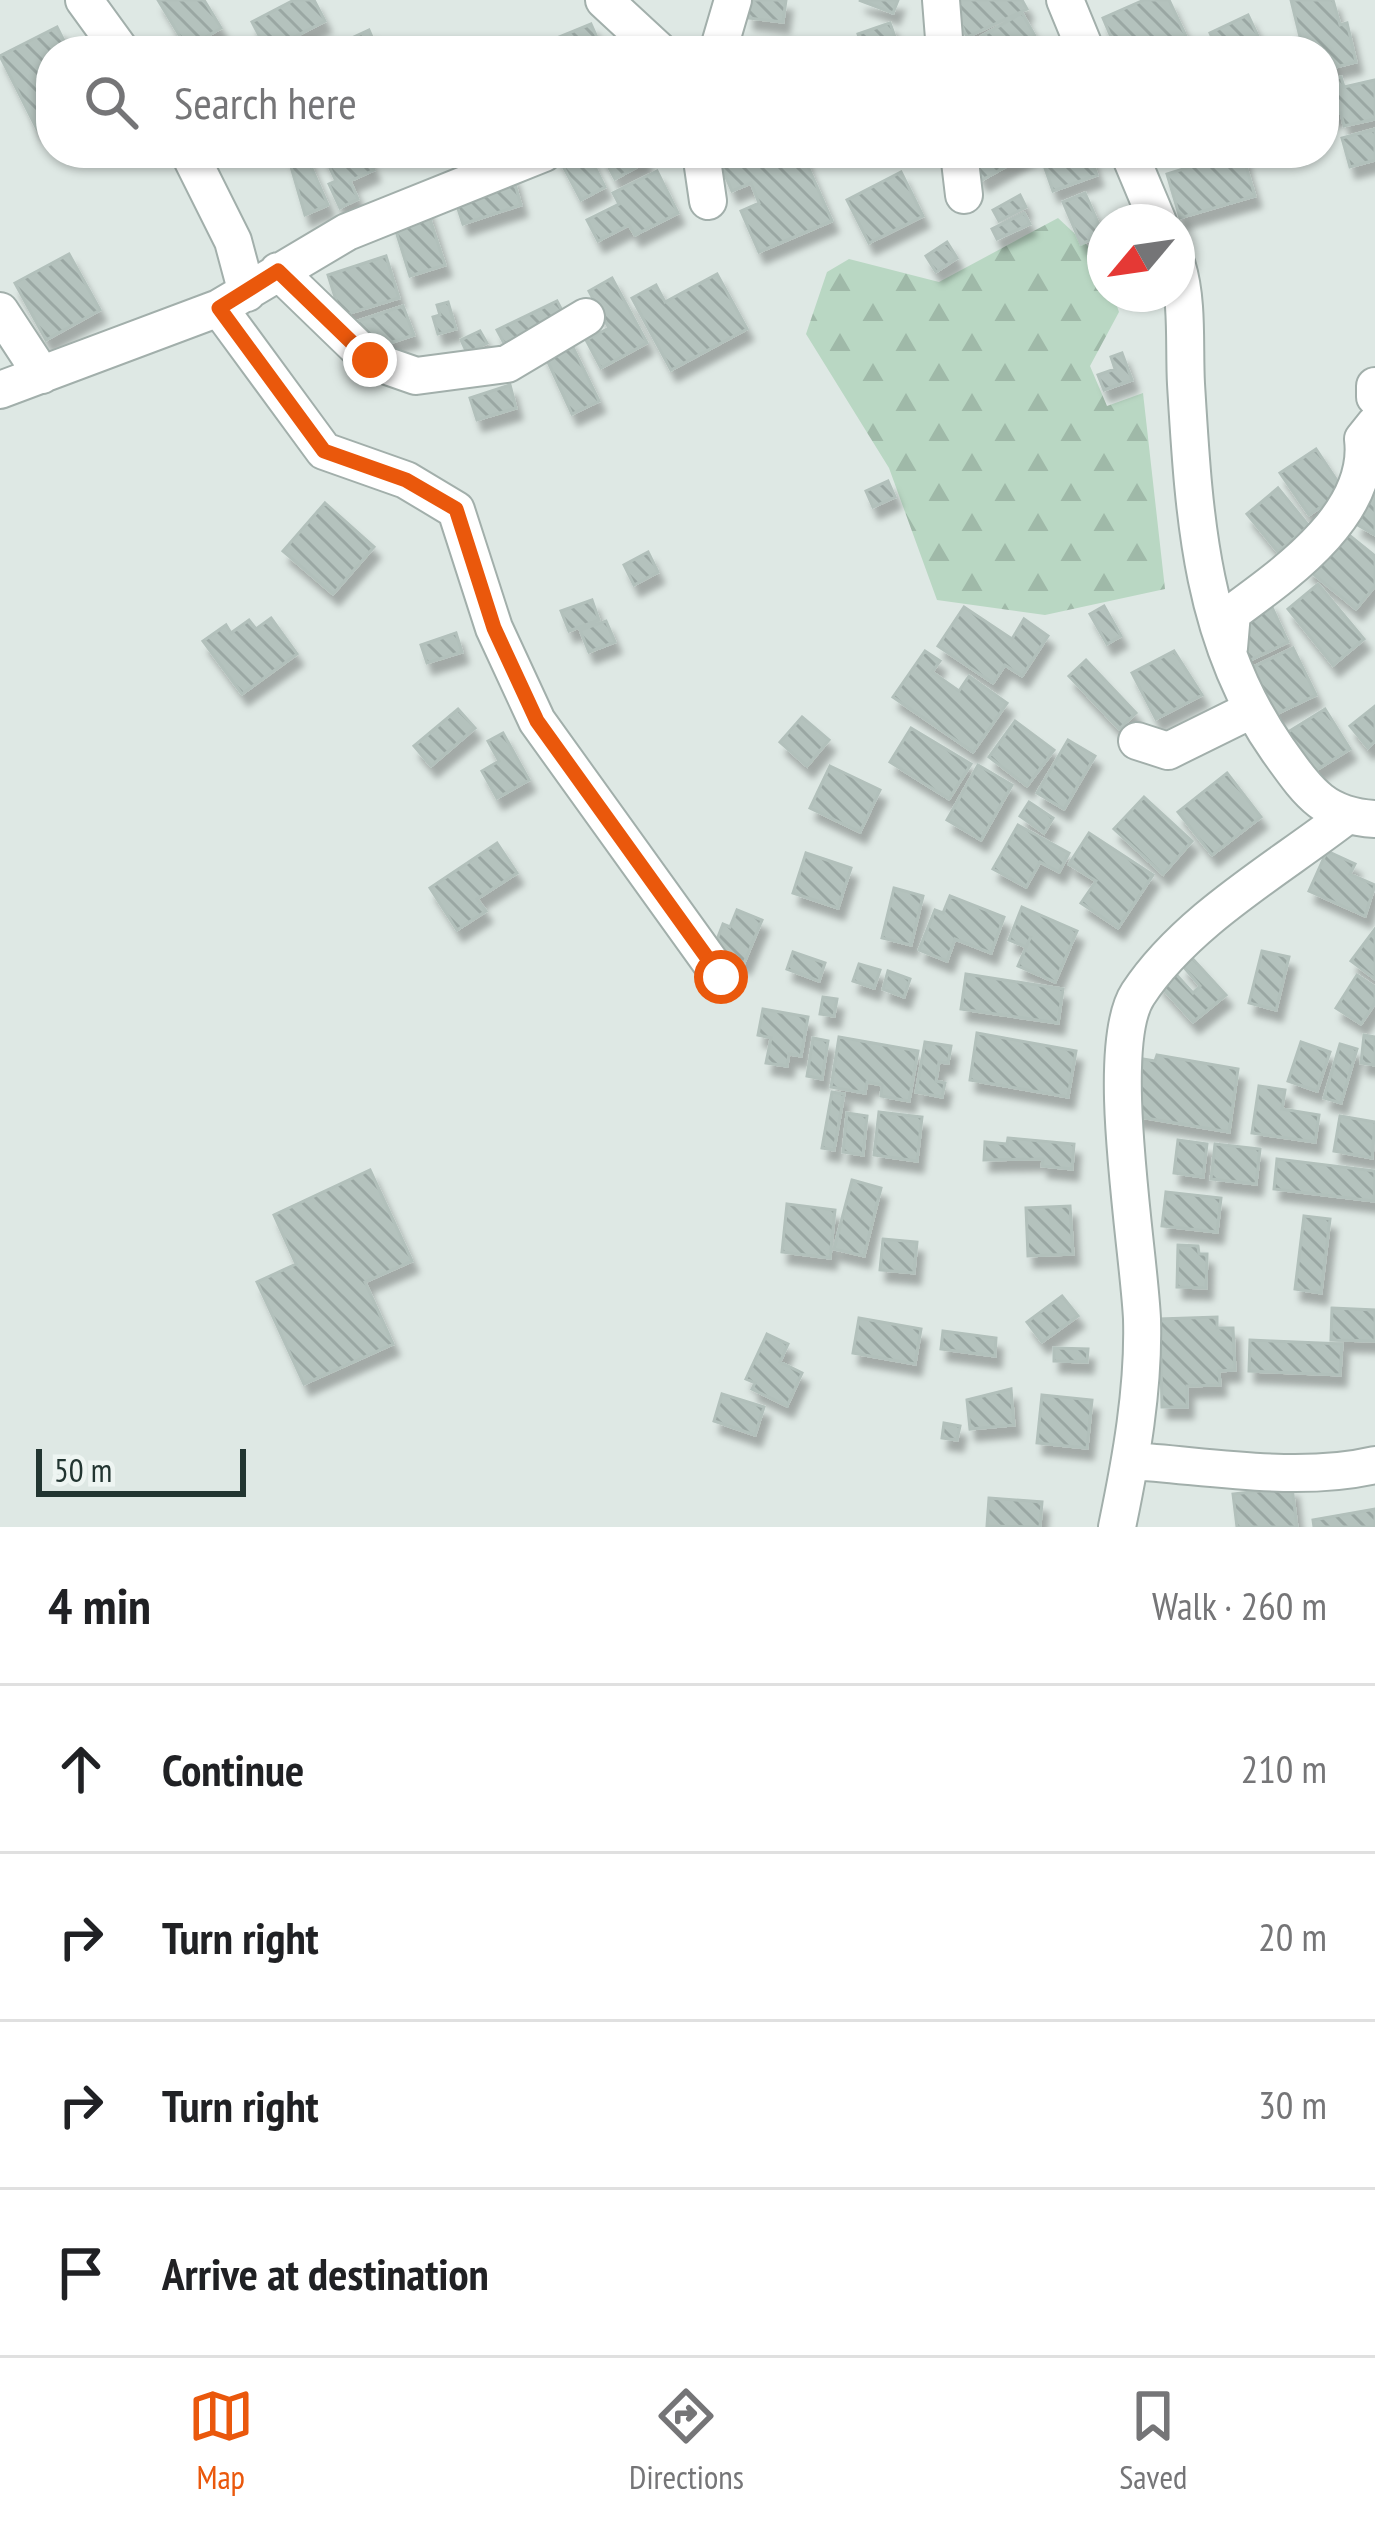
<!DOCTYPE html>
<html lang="en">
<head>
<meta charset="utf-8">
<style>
  body { margin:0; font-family:"PT Sans Narrow",sans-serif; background:#f2f2f2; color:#202124 }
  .compass { position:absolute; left:1087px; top:204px; width:108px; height:108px; border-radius:50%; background:#fff; box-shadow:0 3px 9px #0004; rotate:241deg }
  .scale { position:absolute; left:36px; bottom:30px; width:210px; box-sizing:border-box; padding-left:12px; border:6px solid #223531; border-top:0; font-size:33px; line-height:42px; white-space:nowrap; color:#223531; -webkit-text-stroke:9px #eef5f2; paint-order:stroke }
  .stop { position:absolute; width:36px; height:36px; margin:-27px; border:9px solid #ea580c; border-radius:50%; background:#fff }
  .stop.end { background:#ea580c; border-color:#fff; box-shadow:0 3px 12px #0008 }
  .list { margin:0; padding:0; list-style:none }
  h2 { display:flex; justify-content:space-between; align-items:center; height:156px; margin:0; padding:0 48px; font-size:51px }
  h2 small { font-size:39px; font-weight:400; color:#757577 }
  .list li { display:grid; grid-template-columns:78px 1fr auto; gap:36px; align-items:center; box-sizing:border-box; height:168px; padding:0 48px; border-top:3px solid #e0e0e0 }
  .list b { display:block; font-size:45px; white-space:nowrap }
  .list em { font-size:39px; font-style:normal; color:#757577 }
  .icon { flex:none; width:66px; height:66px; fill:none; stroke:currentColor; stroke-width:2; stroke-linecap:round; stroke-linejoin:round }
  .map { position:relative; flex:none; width:1375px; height:1527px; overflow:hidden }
  .search { position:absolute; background:#fff; box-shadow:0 3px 9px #0004; left:36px; right:36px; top:36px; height:132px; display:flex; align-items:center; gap:30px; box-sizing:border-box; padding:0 42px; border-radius:48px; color:#757577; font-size:45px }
  .sheet { height:828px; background:#fff }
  nav { display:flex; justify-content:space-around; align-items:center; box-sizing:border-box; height:168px; border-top:3px solid #e0e0e0; background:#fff; font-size:33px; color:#757577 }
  nav a { display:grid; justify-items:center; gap:6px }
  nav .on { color:#ea580c }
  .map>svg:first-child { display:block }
  .forest { fill:url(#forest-firs) }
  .building { fill:url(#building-back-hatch); stroke:#b2c0bb; stroke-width:3; filter:url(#shadow) }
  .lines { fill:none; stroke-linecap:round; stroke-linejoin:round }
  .minor-casing { stroke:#a2afab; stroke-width:40 }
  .minor { stroke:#fff; stroke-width:36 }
  .route { stroke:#ea580c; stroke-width:15 }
</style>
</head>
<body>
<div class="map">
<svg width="1375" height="1527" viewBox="0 0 1375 1527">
  <defs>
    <pattern id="forest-firs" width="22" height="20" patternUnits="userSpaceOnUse" patternTransform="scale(3)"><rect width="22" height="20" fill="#b9d7c3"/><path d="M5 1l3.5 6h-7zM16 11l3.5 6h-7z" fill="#9fb9a8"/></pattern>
    <pattern id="building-back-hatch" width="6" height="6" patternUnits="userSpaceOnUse" patternTransform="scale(3)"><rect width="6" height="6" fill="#b4c2bd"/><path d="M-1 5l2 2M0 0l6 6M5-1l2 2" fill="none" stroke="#9aa7a3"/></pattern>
    <filter id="shadow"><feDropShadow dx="6" dy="11" stdDeviation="3" flood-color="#0004"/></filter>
  </defs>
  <rect width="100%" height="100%" fill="#dee8e4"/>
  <path class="forest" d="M1058,218L1101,258L1105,294H1113L1119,312L1090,366L1107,406L1143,393L1165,589L1045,615L937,600L889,468L806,334L827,272L849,259L939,282Z"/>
  <path class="building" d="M158,0H204L221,28L187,48Z
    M294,0H314L325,21L267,51L252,22Z
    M749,0H786L783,22L748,18Z
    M859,0H898L893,13Z
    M950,0H1022L1027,9L967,37Z
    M1144,0H1169L1193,51H1164L1160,42L1139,51H1117L1103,18Z
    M1291,0H1333L1340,25L1347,23L1356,62L1324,70V51H1314L1312,42L1302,45Z
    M1022,13L1040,45L1029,51H969L966,45Z
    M1248,15L1265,51H1218L1210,33Z
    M890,23L900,51H863L858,34Z
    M591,24L603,51H539L537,46Z
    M57,27L69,51H51V122L37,129L0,56Z
    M369,30L378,51H331L330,48Z
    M1341,77L1344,87L1375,80V119L1344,126L1341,113L1328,116L1324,81Z
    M1375,129V160L1350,167L1342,138Z
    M287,153H305L328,205L305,215Z
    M323,153H366L374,170L350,181L358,199L340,208L329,184L336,181Z
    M556,153H588L605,187L581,200Z
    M601,153H641L646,162L615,179Z
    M733,153H802L832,221L759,252L741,211L759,203L751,183L732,191L718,159Z
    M967,153H1030L982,180Z
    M1052,153H1089L1097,175L1053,191L1041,157Z
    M1203,153H1242L1255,196L1180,218L1167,174L1206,162Z
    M657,171L678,213L635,235L629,225L598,241L587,220L619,204L613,193Z
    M901,172L923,216L869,243L847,200Z
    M512,174L521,205L463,224L453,193Z
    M1085,193L1103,234L1081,244L1063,202Z
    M1020,195L1026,207L999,221L993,210Z
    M425,204L445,265L410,276L391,215Z
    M1024,213L1030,224L997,239L992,229Z
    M947,242L957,258L936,272L926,256Z
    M69,254L100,310L46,340L15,283Z
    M386,256L399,298L341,316L328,275Z
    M717,274L747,329L671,370L632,298L656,285L665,302Z
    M612,278L647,343L601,368L586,340L609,328L589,291Z
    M557,301L565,316L505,345L497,330Z
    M448,302L456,329L438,334L433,317L440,315L437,305Z
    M403,306L414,335L365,351L355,322Z
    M480,331L487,343L467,353L461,340Z
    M568,337L599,401L572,414L542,349Z
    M1122,353L1132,380L1104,390L1098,375L1115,369L1111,357Z
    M510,385L516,408L477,420L470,398Z
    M1316,449L1344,491L1309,515L1280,473Z
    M888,481L895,497L873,507L866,491Z
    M1278,488L1309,526L1278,552L1247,514Z
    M1373,495L1375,496V535L1356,524Z
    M325,503L374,547L333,594L283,551Z
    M1339,527L1375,556V586L1356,609L1306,568Z
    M648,552L658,572L634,585L624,565Z
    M1318,584L1364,639L1333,665L1288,609Z
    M592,600L599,620L569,631L561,611Z
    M1269,601L1288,642L1244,663L1233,640L1249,632L1240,615Z
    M1104,606L1121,636L1107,644L1090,614Z
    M964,607L1012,639L1024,619L1048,636L1022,676L1005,665L993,683L938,646Z
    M271,618L297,654L242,694L203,641L226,625L231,633L249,620L256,629Z
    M606,621L615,642L589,652L580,630Z
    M456,633L462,652L427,663L421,645Z
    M1293,648L1316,695L1274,715L1251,668Z
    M925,651L940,661L932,672L959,691L969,676L1007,703L973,752L893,697Z
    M1174,651L1202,695L1156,719L1132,673Z
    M1086,660L1136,713L1119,729L1069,676Z
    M1375,706V741L1368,748L1350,726Z
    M458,709L475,728L431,766L414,746Z
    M1325,709L1350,749L1305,777L1280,737Z
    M802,717L829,740L807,766L780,742Z
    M1015,721L1054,750L1027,786L989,757Z
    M911,728L971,764L949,799L890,762Z
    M503,733L529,780L497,798L482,771L499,761L488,741Z
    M1068,740L1095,756L1064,809L1037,793Z
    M978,765L1012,785L981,840L947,820Z
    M830,766L880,790L860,832L810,808Z
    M1227,773L1261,817L1212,855L1178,812Z
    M1144,797L1192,841L1163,874L1114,829Z
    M1029,802L1053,818L1044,833L1020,816Z
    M1018,825L1069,853L1059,872L1040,862L1026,887L993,869Z
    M1089,833L1153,875L1118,928L1081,903L1096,881L1069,864Z
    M497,843L517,873L477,899L486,911L457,930L430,888Z
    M1327,851L1355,864L1350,874L1375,885L1365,916L1309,891Z
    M806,853L851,868L838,908L793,893Z
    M894,888L923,896L911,945L882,938Z
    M950,896L1004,917L991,953L955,939L947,961L919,950L935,910L943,913Z
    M1022,907L1077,931L1055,982L1018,966L1031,936L1026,947L1009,940Z
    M737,910L762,920L744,963L713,950L723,924L730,927Z
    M1375,929V979L1351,961Z
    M1262,951L1289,957L1276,1010L1249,1003Z
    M793,952L825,963L819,981L787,969Z
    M1191,957L1226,995L1193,1022L1157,982L1171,969L1193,993L1200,986L1182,965Z
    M859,964L880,970L874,988L853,981Z
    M888,971L910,979L904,997L883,989Z
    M966,974L1063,989L1058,1023L961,1009Z
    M1357,975L1375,987V1003L1361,1024L1336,1008Z
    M823,997L837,999L834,1016L820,1014Z
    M763,1009L808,1017L801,1056L789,1054L787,1066L766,1063L771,1038L758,1035Z
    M977,1033L1076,1051L1068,1097L970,1080Z
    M1364,1035L1375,1037V1065L1361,1063Z
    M839,1037L918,1051L909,1101L881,1096L882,1085L867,1082L865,1093L831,1087Z
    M813,1038L828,1041L822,1079L807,1076Z
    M925,1042L951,1046L948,1063L939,1062L936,1081L945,1083L942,1097L916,1092Z
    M1301,1042L1330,1052L1317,1091L1288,1081Z
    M1340,1044L1357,1049L1341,1103L1324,1098Z
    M1157,1055L1238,1069L1229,1132L1134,1116L1143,1059L1155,1061Z
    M1259,1086L1285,1090L1282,1109L1319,1115L1315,1142L1252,1133Z
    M832,1092L844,1094L834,1150L822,1148Z
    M879,1112L922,1117L917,1161L874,1155Z
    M847,1113L867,1116L863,1155L843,1152Z
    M1340,1116L1375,1122L1372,1158L1334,1151Z
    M1008,1138L1074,1144L1072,1169L1042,1166L1043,1159L984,1160L985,1142L1007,1144Z
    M1178,1140L1207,1144L1203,1177L1174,1173Z
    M1215,1144L1260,1149L1256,1184L1211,1179Z
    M1277,1159L1375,1171L1374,1201L1274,1189Z
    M370,1170L412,1261L365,1282L393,1344L304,1384L257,1282L296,1264L274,1215Z
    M852,1180L881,1188L864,1256L834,1249Z
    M1166,1192L1221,1198L1217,1232L1162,1226Z
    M787,1204L835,1210L830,1258L782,1252Z
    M1070,1206L1073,1254L1028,1256L1026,1208Z
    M1304,1216L1330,1219L1321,1293L1295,1289Z
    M883,1239L917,1242L914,1273L880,1270Z
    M1178,1245L1198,1246L1199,1254H1207L1206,1288L1177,1287Z
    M1062,1296L1078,1316L1042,1342L1027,1322Z
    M1332,1308L1375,1310V1341L1331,1340Z
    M1217,1317V1328H1233L1235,1370L1219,1371L1220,1385L1187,1386V1407H1162L1160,1319Z
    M859,1318L921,1329L915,1364L853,1353Z
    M943,1331L996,1338L995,1356L941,1349Z
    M767,1334L788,1344L780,1362L802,1373L787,1406L752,1389L755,1383L746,1379Z
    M1250,1340L1342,1344L1340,1375L1249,1371Z
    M1054,1348L1088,1349L1087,1362L1054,1361Z
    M1011,1389L1014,1425L970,1429L967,1400Z
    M722,1394L764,1407L755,1435L714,1421Z
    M1042,1395L1092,1400L1087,1448L1037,1443Z
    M944,1423L960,1426L957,1440L942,1438Z
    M1292,1487L1297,1527H1237L1233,1494Z
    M989,1498L1042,1502L1040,1527L987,1526Z
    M1375,1509V1527H1314L1313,1520Z"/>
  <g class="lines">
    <defs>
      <path id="minor" d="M84,0L121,51
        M604,0L659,51
        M941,0L945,51
        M1065,0L1086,51
        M718,51L733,0
        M189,153L233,241L247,293
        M701,153L708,201
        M959,153L964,195
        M1129,153L1158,222
        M1177,266C1188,301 1184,347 1186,384C1194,515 1200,639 1278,750C1307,790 1322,816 1375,819
        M278,271L370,360L416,376L507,364L586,317
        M219,308L324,451L406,480L456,510L494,628L537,721L721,977
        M0,311L42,375
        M1375,386V397
        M0,390L219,308L347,232L544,153
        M1229,648L1232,613C1285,574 1372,514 1363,439L1375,424
        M1137,741L1168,751L1251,710
        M1131,1461C1209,1466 1298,1483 1375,1465
        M1117,1527C1131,1460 1144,1388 1142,1319C1139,1249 1103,1047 1138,994C1186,921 1276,870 1345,817"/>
    </defs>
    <use href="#minor" class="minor-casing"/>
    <use href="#minor" class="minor"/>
  </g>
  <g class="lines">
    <path class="route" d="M370,360L278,271L219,308L324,451L406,480L456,509L494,628L537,721L721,977"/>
  </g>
</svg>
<svg class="compass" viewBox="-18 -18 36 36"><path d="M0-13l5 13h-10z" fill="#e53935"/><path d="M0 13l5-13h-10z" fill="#757577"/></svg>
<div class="scale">50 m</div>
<div class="stop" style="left:721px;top:977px"></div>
<div class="stop end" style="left:370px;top:360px"></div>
<div class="search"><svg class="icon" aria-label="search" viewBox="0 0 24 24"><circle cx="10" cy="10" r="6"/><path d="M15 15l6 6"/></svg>Search here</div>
</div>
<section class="sheet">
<h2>4 min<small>Walk · 260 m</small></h2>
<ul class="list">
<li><svg class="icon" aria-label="ahead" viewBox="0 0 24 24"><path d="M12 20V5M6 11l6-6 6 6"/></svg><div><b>Continue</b></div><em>210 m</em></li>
<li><svg class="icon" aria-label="right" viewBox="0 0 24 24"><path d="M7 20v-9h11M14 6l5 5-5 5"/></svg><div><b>Turn right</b></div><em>20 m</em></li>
<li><svg class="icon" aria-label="right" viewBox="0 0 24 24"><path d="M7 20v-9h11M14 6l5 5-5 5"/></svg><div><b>Turn right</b></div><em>30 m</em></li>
<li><svg class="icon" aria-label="arrive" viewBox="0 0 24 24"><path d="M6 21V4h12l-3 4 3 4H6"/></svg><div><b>Arrive at destination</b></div></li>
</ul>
</section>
<nav>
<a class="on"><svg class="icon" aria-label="map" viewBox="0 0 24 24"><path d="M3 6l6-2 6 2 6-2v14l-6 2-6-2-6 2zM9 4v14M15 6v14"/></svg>Map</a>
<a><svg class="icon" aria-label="directions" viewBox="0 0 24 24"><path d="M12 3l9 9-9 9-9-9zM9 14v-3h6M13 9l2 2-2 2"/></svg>Directions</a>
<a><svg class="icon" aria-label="saved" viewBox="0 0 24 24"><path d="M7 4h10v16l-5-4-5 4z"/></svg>Saved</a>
</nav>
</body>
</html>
